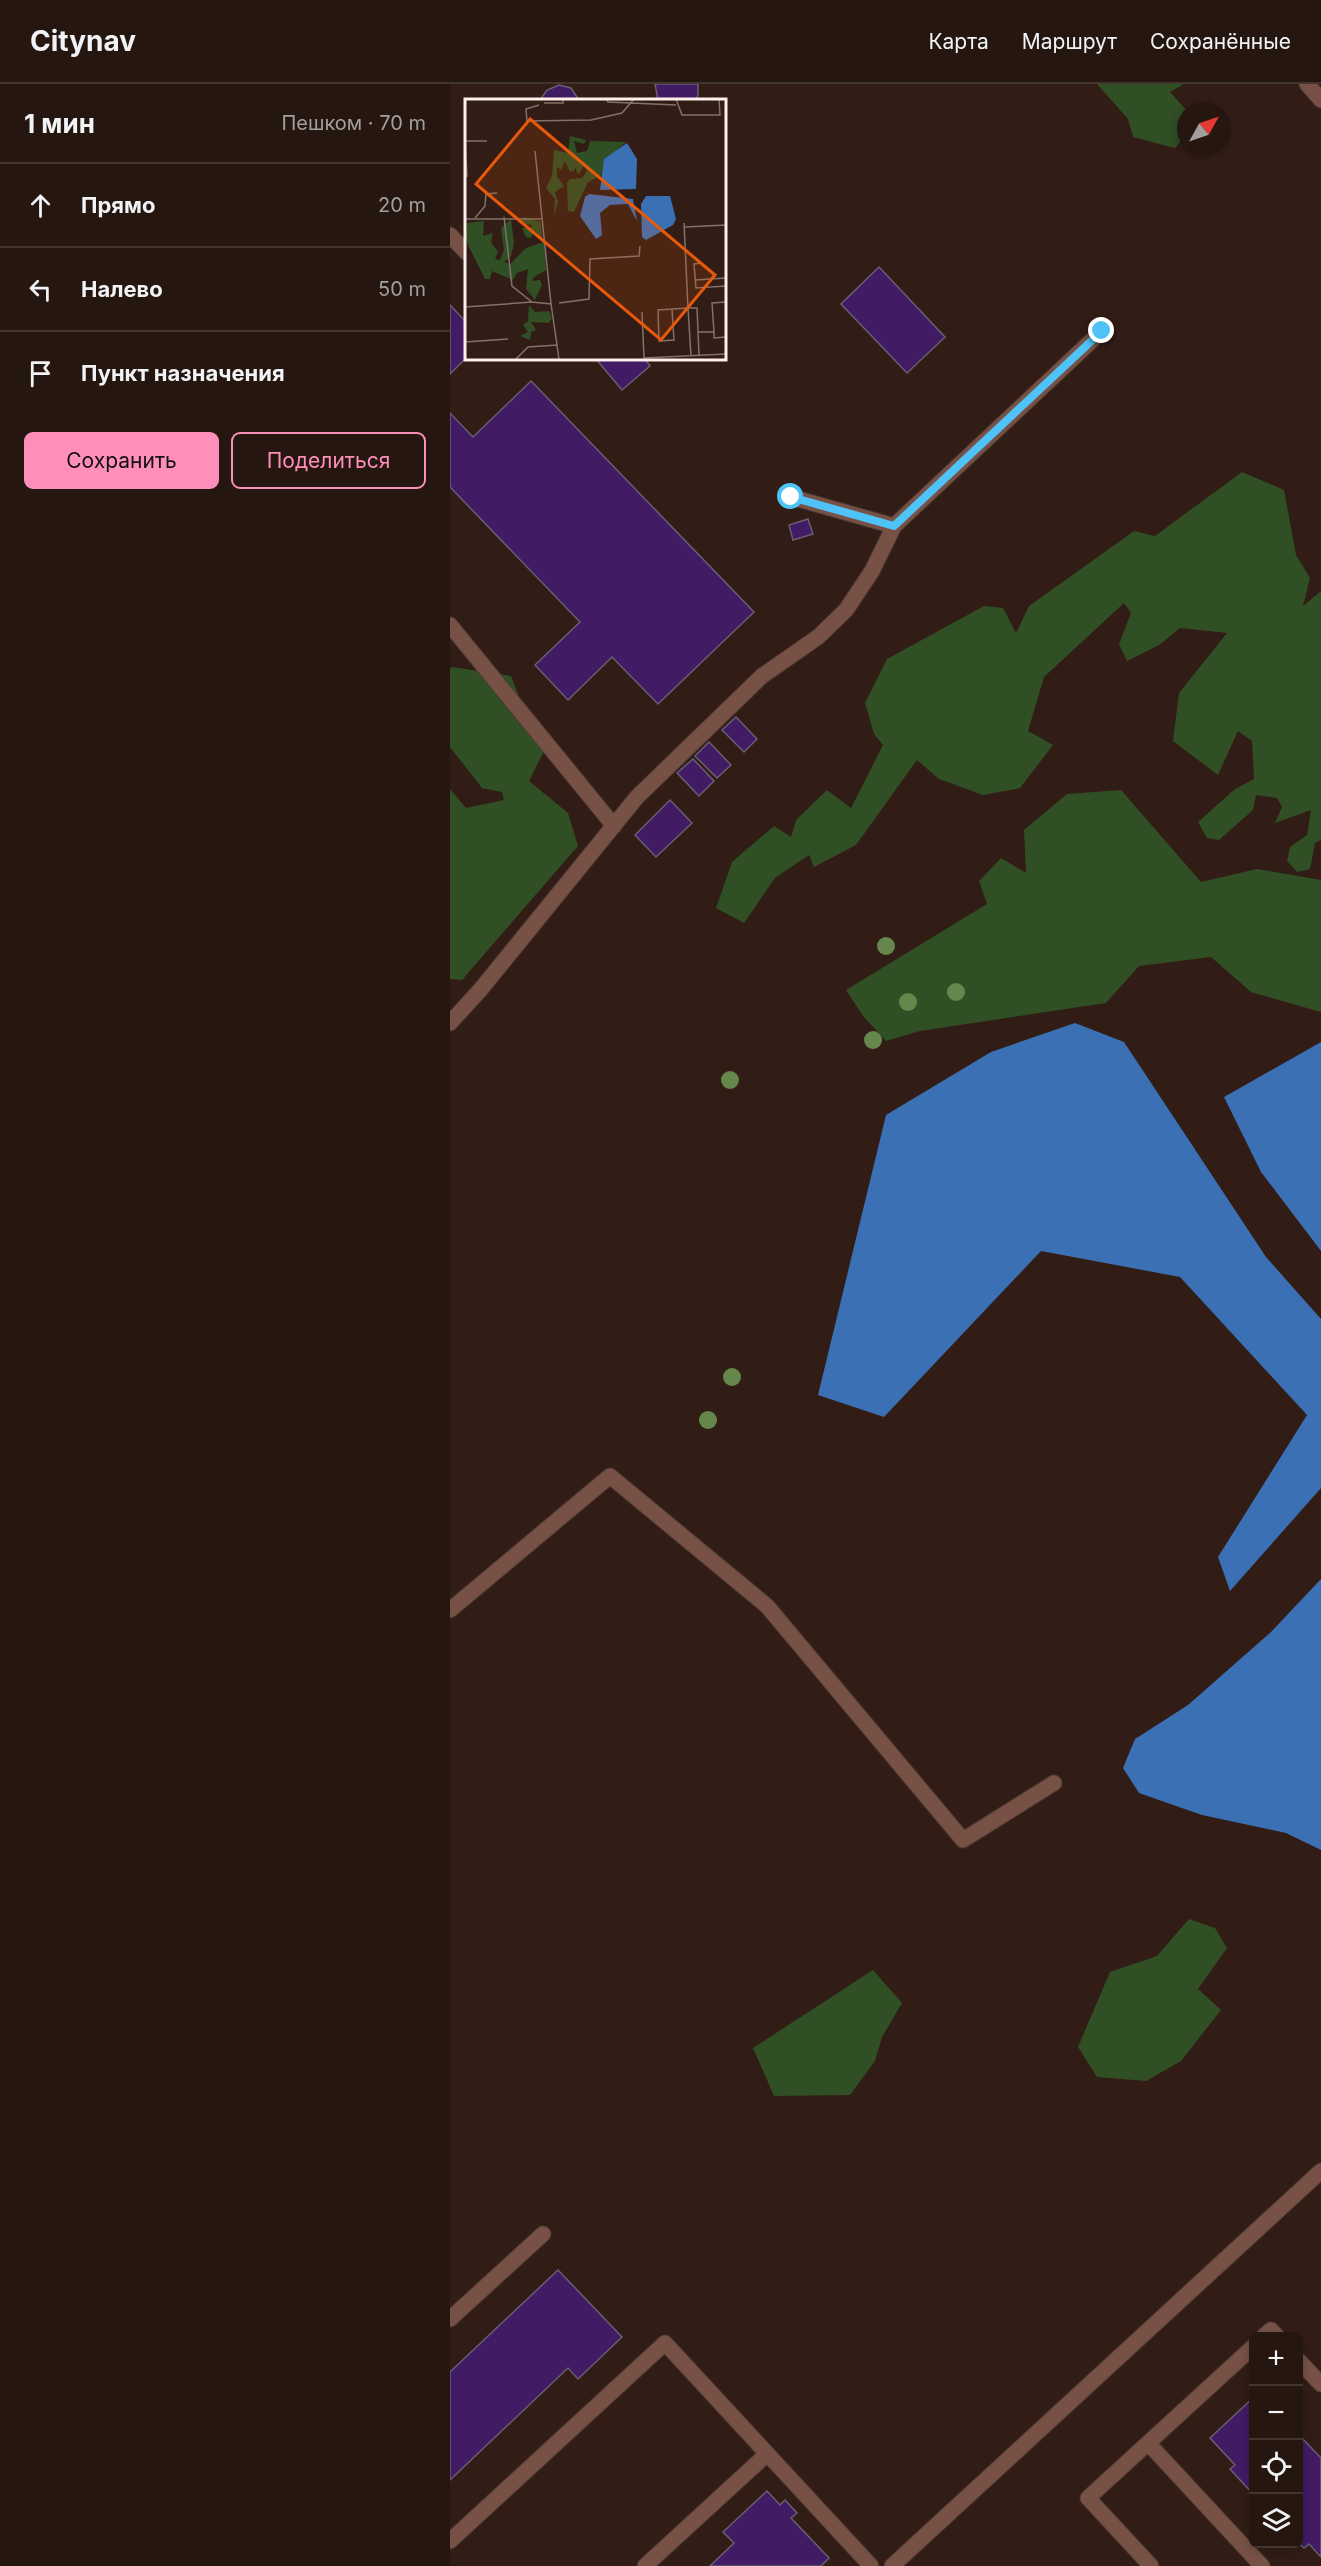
<!DOCTYPE html>
<html lang="ru">
<head>
<meta charset="utf-8">
<style>
  body { margin:0; font-family:Inter,sans-serif; background:#2d1f19; color:#f1f3f6 }
  .controls { position:absolute; right:18px; bottom:18px; display:grid; overflow:hidden; border-radius:9px; box-shadow:0 3px 9px #0003 }
  .controls button { width:54px; height:54px; display:grid; place-items:center; padding:0; border:0; border-bottom:2px solid #423530; background:#251610; color:#f1f3f6; font:30px sans-serif }
  .compass { position:absolute; left:727px; top:18px; width:54px; height:54px; border-radius:50%; background:#251610; box-shadow:0 3px 9px #0003; rotate:50deg }
  .stop { position:absolute; width:18px; height:18px; margin:-14px; border:4px solid #4fc3f7; border-radius:50%; background:#fff }
  .stop.end { background:#4fc3f7; border-color:#fff; box-shadow:0 2px 6px #0008 }
  .list { margin:0; padding:0; list-style:none }
  h2 { display:flex; justify-content:space-between; align-items:center; height:78px; margin:0; padding:0 24px; font-size:26px }
  h2 small { font-size:20px; font-weight:400; color:#a39f9f }
  .list li { display:grid; grid-template-columns:39px 1fr auto; gap:18px; align-items:center; box-sizing:border-box; height:84px; padding:0 24px; border-top:2px solid #423530 }
  .list b { display:block; font-size:22px; white-space:nowrap }
  .list em { font-size:20px; font-style:normal; color:#a39f9f }
  .actions { display:flex; gap:12px; padding:18px 24px }
  .actions a { flex:1; padding:14px 0; border:2px solid #ff8eba; border-radius:9px; text-align:center; font-size:21px; color:#ff8eba }
  .actions .main { background:#ff8eba; color:#111 }
  .icon { flex:none; width:33px; height:33px; fill:none; stroke:currentColor; stroke-width:2; stroke-linecap:round; stroke-linejoin:round }
  .map { position:relative; flex:none; width:871px; height:2482px; overflow:hidden }
  header { display:flex; align-items:center; gap:36px; box-sizing:border-box; height:84px; padding:0 30px; background:#251610; border-bottom:2px solid #423530 }
  header strong { font-size:28px }
  nav { display:flex; gap:33px; margin-inline-start:auto; font-size:21px }
  main { display:flex }
  aside { flex:1; background:#251610 }
  .map>svg:first-child { display:block }
  .green { fill:#304f25 }
  .water { fill:#3b70b5 }
  .building { fill:#411b64; stroke:#685f74; stroke-width:1.5 }
  .lines { fill:none; stroke-linecap:round; stroke-linejoin:round }
  .lane-casing { stroke:#4e3b33; stroke-width:17 }
  .lane { stroke:#775145; stroke-width:15 }
  .tree { fill:#66874b }
  .route { stroke:#4fc3f7; stroke-width:8 }
  .inset-road { fill:none; stroke:#83716a; stroke-width:1.5 }
  .view { fill:#e8590c; fill-opacity:0.15; stroke:#e8590c; stroke-width:3 }
  .inset-edge { fill:none; stroke:#fef0ea; stroke-width:3 }
</style>
</head>
<body>
<header>
<strong>Citynav</strong>
<nav><a>Карта</a><a>Маршрут</a><a>Сохранённые</a></nav>
</header>
<main>
<aside>
<h2>1 мин<small>Пешком · 70 m</small></h2>
<ul class="list">
<li><svg class="icon" aria-label="ahead" viewBox="0 0 24 24"><path d="M12 20V5M6 11l6-6 6 6"/></svg><div><b>Прямо</b></div><em>20 m</em></li>
<li><svg class="icon" aria-label="left" viewBox="0 0 24 24"><path d="M17 20v-9H6M10 6l-5 5 5 5"/></svg><div><b>Налево</b></div><em>50 m</em></li>
<li><svg class="icon" aria-label="arrive" viewBox="0 0 24 24"><path d="M6 21V4h12l-3 4 3 4H6"/></svg><div><b>Пункт назначения</b></div></li>
</ul>
<div class="actions"><a class="main">Сохранить</a><a>Поделиться</a></div>
</aside>
<div class="map">
<svg width="871" height="2482" viewBox="0 0 871 2482">
  <rect width="100%" height="100%" fill="#311d15"/>
  <path class="green" d="M647,0H734L720,8L737,27L736,51L725,64L683,53L678,35Z
    M792,388L834,406L846,471L860,494L853,522L871,507V756L865,759L860,785L847,788L837,777L840,763L857,751L861,726L825,739L832,723L827,714L806,711L803,726L769,756L757,754L748,738L785,705L804,695L802,657L788,647L768,691L723,657L729,609L777,549L730,544L709,561L677,577L669,560L681,529L674,519L594,593L578,647L603,661L570,704L533,711L489,695L467,676L406,761L364,783L359,771L325,794L294,839L266,824L282,778L324,742L341,753L346,736L377,706L401,724L433,661L424,650L415,619L437,575L534,522L553,524L566,549L579,522L684,447L705,452Z
    M2,583L61,592L75,628L100,655L79,697L118,729L128,762L12,896L0,895V705L16,724L54,716L52,708L32,704L0,663V585Z
    M671,706L751,798L807,785L871,796V928L801,908L761,873L689,882L656,919L470,947L436,957L413,932L396,906L537,820L529,797L551,774L576,789L574,746L617,710Z
    M739,1835L765,1844L777,1864L748,1905L771,1926L731,1977L696,1997L647,1993L628,1963L660,1888L707,1872Z
    M423,1886L452,1919L432,1953L425,1977L400,2011L324,2012L303,1964Z"/>
  <path class="water" d="M625,939L674,958L816,1173L871,1235V1404L780,1507L768,1473L857,1331L730,1193L591,1167L434,1333L368,1311L436,1031L541,968Z
    M871,958V1167L811,1088L774,1013Z
    M871,1495V1766L836,1749L752,1731L689,1709L673,1684L685,1655L738,1621L821,1548Z"/>
  <path class="building" d="M205,0H248V11L246,16H208Z
    M109,1L121,4L129,16H90L97,6Z
    M429,183L495,253L457,289L391,220Z
    M0,221L16,238V274L0,290Z
    M145,274H194L200,282L172,306Z
    M81,297L304,528L208,620L162,573L118,616L85,581L130,538L0,403V329L23,353Z
    M358,435L363,450L343,456L339,441Z
    M286,633L307,655L294,668L272,646Z
    M259,658L281,681L267,694L245,672Z
    M243,675L264,697L249,712L227,689Z
    M220,716L242,739L206,773L185,751Z
    M108,2186L172,2253L128,2295L118,2284L0,2396V2288Z
    M804,2313V2411L780,2385L785,2381L760,2354Z
    M848,2350L871,2374V2473L859,2460L854,2464L848,2459Z
    M317,2407L330,2421L335,2416L347,2429L341,2434L379,2474L371,2482H260L284,2459L273,2448Z"/>
  <g class="lines">
    <defs>
      <path id="lane" d="M857,0L871,16
        M0,151L16,168
        M341,413L444,442
        M0,541L164,742
        M0,939L31,905L187,713L312,592L368,553L396,526L422,487L444,442L652,247
        M0,1526L160,1392L317,1522L513,1756L604,1699
        M0,2235L93,2150
        M814,2252L821,2246L827,2252
        M848,2276L871,2300
        M698,2359L812,2482
        M0,2457L215,2259L421,2482
        M195,2482L317,2370
        M442,2482L871,2087
        M701,2482L638,2414L804,2262"/>
    </defs>
    <use href="#lane" class="lane-casing"/>
    <use href="#lane" class="lane"/>
  </g>
  <g class="tree">
    <circle cx="436" cy="862" r="9"/>
    <circle cx="506" cy="908" r="9"/>
    <circle cx="458" cy="918" r="9"/>
    <circle cx="423" cy="956" r="9"/>
    <circle cx="280" cy="996" r="9"/>
    <circle cx="282" cy="1293" r="9"/>
    <circle cx="258" cy="1336" r="9"/>
  </g>
  <g class="lines">
    <path class="route" d="M341,413L444,442L652,247"/>
  </g>
  <g transform="translate(15 15)">
    <rect width="261" height="261" fill="#311d15"/>
    <path d="M105,37L121,41L119,45L109,42L112,54L122,52L125,42L161,43L140,62L137,76L123,83L109,113L103,112L102,84L105,80L117,79L122,72L119,67L113,76L110,67V71L105,73L100,62L96,71L92,68V78L99,87L90,93L93,103L89,117L90,100L81,89L87,77L89,51L103,54ZM59,118L76,123L77,142L68,134L66,139L61,138L57,129H66L67,126L54,124ZM46,120L49,144L46,157L39,163L45,165L61,149L79,143L81,171L69,178L67,182L75,181L77,186L70,201L61,190L63,170L52,174L48,181L27,172L25,180H20L0,140L2,124L19,122L18,137L28,134L26,143L33,153L30,160L35,161L39,151L36,129ZM64,206L70,213L84,212L87,219L84,224L66,223L71,231L66,233L65,241L55,237L63,233L58,226L63,222Z" fill="#304f25"/>
    <path d="M162,44L172,60L171,90L135,91L139,60ZM124,95L168,100L172,122L163,105L145,106L135,114L137,136L131,140L115,117L120,98ZM181,97H205L211,120L208,126L181,141L177,138L176,105Z" fill="#3b70b5"/>
    <path class="inset-road" d="M142,0L143,3L211,6M211,0L217,16H255L254,0M79,4H98V0M74,6L61,10L62,22L126,21L157,14L169,0M0,42L2,78M0,42H22M70,52L86,205M39,118L47,187L67,203L86,205L92,246M10,119L20,107L21,95L32,94M0,120H76M219,124L223,209H232L234,256M220,128L261,126M237,164L229,165L231,189L261,187M230,181L261,179M94,204L124,200L125,160L174,157L175,147M0,208L67,203M207,210L209,241L194,242L193,211L223,209L226,257M177,213L179,259L261,255M233,233H249L247,204L261,203M249,233V239L261,238M0,243L43,240M50,261L63,248L92,246L94,261"/>
    <path class="view" d="M65,20L250,176L196,241L11,85Z"/>
    <rect width="261" height="261" class="inset-edge"/>
  </g>
</svg>
<div class="controls">
<button>+</button>
<button>−</button>
<button><svg class="icon" aria-label="locate" viewBox="0 0 24 24"><circle cx="12" cy="12" r="6"/><path d="M12 2v4M12 18v4M2 12h4M18 12h4"/></svg></button>
<button><svg class="icon" aria-label="layers" viewBox="0 0 24 24"><path d="M12 4l9 5-9 5-9-5zM3 14l9 5 9-5"/></svg></button>
</div>
<svg class="compass" viewBox="-18 -18 36 36"><path d="M0-13l5 13h-10z" fill="#e53935"/><path d="M0 13l5-13h-10z" fill="#a39f9f"/></svg>
<div class="stop" style="left:341px;top:413px"></div>
<div class="stop end" style="left:652px;top:247px"></div>
</div>
</main>
</body>
</html>
